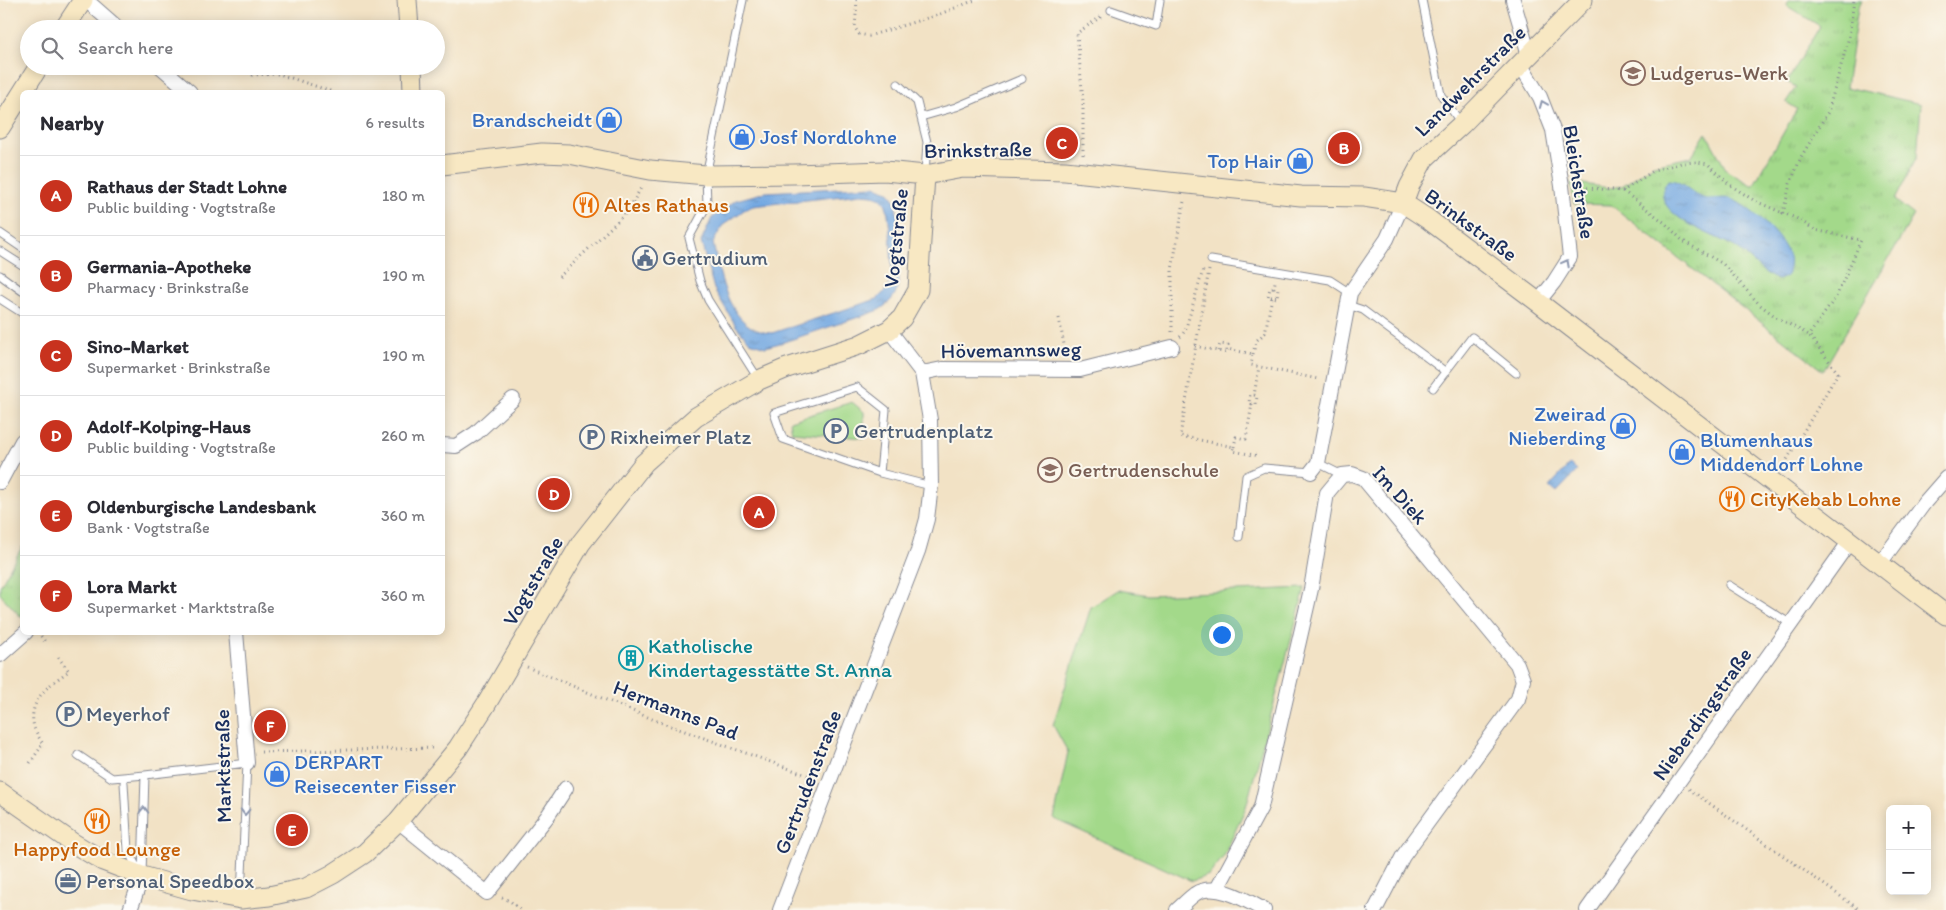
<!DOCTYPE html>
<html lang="en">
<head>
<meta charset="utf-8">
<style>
  body { margin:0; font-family:Itim,sans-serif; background:#f7f7f7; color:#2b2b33 }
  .controls { position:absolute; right:15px; bottom:15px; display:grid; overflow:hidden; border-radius:8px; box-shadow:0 2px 12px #0003 }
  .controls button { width:45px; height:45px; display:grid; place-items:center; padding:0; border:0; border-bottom:1px solid #e1e1e2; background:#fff; color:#2b2b33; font:25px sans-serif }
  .you { position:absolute; left:1221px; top:634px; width:18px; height:18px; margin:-12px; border:4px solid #fff; border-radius:50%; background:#1a73e8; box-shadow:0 0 0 8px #1a73e833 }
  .badge { display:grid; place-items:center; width:32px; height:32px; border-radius:50%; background:#c8321e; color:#fff; font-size:16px; font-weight:700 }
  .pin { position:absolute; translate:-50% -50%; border:2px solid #fff; box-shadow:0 1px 5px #0006 }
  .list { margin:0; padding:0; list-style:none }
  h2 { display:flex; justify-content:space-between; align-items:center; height:65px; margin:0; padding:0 20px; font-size:21px }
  h2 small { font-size:16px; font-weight:400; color:#7c7c81 }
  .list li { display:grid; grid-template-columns:32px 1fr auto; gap:15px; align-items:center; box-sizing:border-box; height:80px; padding:0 20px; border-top:1px solid #e1e1e2 }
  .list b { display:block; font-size:19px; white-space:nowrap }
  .list p { margin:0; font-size:16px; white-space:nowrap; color:#7c7c81 }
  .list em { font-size:16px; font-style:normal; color:#7c7c81 }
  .icon { flex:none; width:28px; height:28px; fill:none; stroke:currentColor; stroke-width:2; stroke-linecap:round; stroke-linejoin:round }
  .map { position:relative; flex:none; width:1946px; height:910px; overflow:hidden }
  .search { position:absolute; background:#fff; box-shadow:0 2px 12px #0003; left:20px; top:20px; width:425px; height:55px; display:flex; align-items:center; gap:12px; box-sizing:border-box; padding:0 18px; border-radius:28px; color:#7c7c81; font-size:19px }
  .panel { position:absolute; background:#fff; box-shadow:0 2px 12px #0003; left:20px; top:90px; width:425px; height:545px; border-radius:8px }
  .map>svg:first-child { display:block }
  .green { fill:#a3d98a; stroke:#5f8474 }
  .park { fill:url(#park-tufts); stroke:#5f8474 }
  .water { fill:url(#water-ripples); stroke:#486ca0; fill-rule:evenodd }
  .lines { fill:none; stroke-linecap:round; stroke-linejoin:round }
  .lane-casing { stroke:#868892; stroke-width:9 }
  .street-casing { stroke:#868892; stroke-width:16 }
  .secondary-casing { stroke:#868892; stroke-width:21 }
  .path { stroke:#868892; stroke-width:3; stroke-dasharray:1 4; stroke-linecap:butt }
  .lane { stroke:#fff; stroke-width:7 }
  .street { stroke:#fff; stroke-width:14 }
  .secondary { stroke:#f8e8c3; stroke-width:19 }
  .oneway { stroke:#8d97ae }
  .labels { text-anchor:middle; stroke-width:4; stroke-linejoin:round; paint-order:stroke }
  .education-label { font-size:21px; fill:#785e54; stroke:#fbf7ec; text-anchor:start }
  .street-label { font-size:21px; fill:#1b2f5e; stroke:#fbf7ec }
  .shop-label { font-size:21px; fill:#366cbe; stroke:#fbf7ec; text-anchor:end }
  .food-label { font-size:21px; fill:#c56008; stroke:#fbf7ec; text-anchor:start }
  .service-label { font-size:21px; fill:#4e5e75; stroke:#fbf7ec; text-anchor:start }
  .culture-label { font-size:21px; fill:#0d838f; stroke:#fbf7ec; text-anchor:start }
</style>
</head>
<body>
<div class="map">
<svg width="1946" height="910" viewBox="0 0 1946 910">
  <defs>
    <pattern id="park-tufts" width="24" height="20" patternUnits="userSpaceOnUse" patternTransform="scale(1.25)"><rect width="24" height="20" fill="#a3d98a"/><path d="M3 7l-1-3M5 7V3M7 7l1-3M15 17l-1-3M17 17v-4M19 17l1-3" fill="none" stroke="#8cbb7a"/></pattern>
    <pattern id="water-ripples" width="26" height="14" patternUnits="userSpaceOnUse" patternTransform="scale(1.25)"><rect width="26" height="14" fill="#75a9e2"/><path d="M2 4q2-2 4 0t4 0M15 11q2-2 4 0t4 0" fill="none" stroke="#5f8aba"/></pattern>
  </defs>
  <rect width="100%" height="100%" fill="#fbf7ec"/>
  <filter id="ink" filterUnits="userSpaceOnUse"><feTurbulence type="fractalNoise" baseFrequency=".02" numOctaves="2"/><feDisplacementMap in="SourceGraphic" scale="10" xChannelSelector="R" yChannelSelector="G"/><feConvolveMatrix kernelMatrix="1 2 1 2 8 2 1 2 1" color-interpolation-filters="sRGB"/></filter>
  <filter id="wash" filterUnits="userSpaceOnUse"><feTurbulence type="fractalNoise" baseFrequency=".0096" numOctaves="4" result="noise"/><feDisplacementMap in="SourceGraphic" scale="20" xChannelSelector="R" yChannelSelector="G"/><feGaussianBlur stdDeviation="1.12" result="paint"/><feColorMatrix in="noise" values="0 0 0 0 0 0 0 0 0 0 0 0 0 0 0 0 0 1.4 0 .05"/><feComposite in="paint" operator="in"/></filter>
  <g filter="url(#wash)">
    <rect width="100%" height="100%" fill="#f2e2c5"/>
    <path class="green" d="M852,402L864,412V438L792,432L790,421Z
      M1305,588L1246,807L1224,856L1209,875L1192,881L1054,819L1068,752L1053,725L1091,607L1118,590L1149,595Z"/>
    <path class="park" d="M1788,0H1862L1858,8L1846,87L1921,104L1917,157L1895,200L1914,215L1823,371L1611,205L1574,204L1571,182L1609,188L1622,186L1653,165L1691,157L1706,133L1727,171L1753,186L1797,109L1786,102L1796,87L1787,82L1820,26L1787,6Z
      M22,547V618L0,594V586Z"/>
    <path class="water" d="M1668,180C1682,180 1688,191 1701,197C1709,202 1722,196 1731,199C1748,205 1782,236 1788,254C1791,261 1789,269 1787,276L1778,280C1761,273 1750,257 1735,247C1714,234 1643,213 1668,180Z
      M874,186C881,187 889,191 893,197C900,208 901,276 897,289C894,299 886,306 877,311L784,342L765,347L750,342L736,326L714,289L701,242L712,218L736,200L766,192ZM861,194C871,195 879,194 885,203C890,209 893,272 891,280C888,288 884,293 877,299L772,333C729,332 720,276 713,243L722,226L744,210L753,206Z
      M1570,464L1577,471L1556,493L1549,487Z"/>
  </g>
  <g filter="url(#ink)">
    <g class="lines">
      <defs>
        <path id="lane" d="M743,0L706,175L707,205L689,238L700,281L708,300L759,380
          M1422,0L1441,95L1461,123
          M1111,10L1156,26L1160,0
          M898,84L917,102L927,142L925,174
          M921,117L956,107L1022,79
          M0,233L22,248
          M0,251L22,265
          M1211,260L1330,280L1350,293
          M0,275L22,291
          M0,299L22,313
          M1348,305L1363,310L1446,372
          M1433,388L1472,337L1516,373
          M1318,463L1342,475
          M880,473L886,410L857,387L774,413L783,439L880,473L931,486
          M1239,537L1246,476L1264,468L1311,472
          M1729,585L1791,624
          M78,755L112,778L145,775
          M124,783L128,851L139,871
          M142,875L145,775L247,763L241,897"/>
        <path id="street" d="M86,0L119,29
          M1513,0L1529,55
          M1520,64L1540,97L1553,130L1562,186L1570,257L1554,282L1538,302
          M160,66L190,92
          M922,373L942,369L1080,370L1172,347
          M442,445L456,446L476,433L513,399
          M1311,472L1318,463L1350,293L1387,239L1403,203
          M0,482L22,441
          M1880,563L1925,502L1946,478
          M236,632L247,763
          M0,655L26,632
          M398,821L487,893L547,817L566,788
          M1217,889L1261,807L1311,589L1327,493L1342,475L1352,474L1363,478L1517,664L1523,680L1518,699L1403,856L1375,910
          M130,910L142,876
          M780,910L918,551L927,519L931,486L930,420L922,373L889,330
          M1177,910C1183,905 1188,899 1195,894C1215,881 1246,900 1264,910
          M1587,910L1850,541"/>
        <path id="secondary" d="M407,0L409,29
          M64,29L83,0
          M412,66L413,92
          M0,128L39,66
          M442,165L542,153L569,154L650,170L706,175L794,174L885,171L925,175L963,168L1065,171L1301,196L1364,197L1403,203L1429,220L1538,302L1946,615
          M1403,203L1409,187L1424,159L1462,124L1583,0
          M0,792L73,843L103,861L142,876L192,890L241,899L269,896L306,888L333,874L365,853L398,821L458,748L487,703L581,543L644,463L696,417L759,380L787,368L859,345L889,330L902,318L918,290L925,175"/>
      </defs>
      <use href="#lane" class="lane-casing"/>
      <use href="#street" class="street-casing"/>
      <use href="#secondary" class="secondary-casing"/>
      <path class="path" d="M857,0L855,28L859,34L869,36L940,14L975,0
        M240,66L251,75L279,74L333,92
        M1083,155V101L1077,33L1102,16
        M1577,187L1623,191L1653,171L1681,163L1697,162L1708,164L1730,185L1755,201L1783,213
        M1623,191L1665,223L1683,241L1723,264L1759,304L1776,317L1809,335
        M1209,270L1180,436L1234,447L1233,451L1259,456
        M559,277L628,211L642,186
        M1272,297H1268L1270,288H1274
        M1059,318L1066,355
        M1172,332V270L1184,201
        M1180,337L1185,331L1204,267
        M1195,346L1227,353V349L1253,354L1251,365L1318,379
        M1218,351L1220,344L1228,345L1227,349
        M1253,354L1256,341L1265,333L1272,297L1277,298L1278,289L1274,288L1275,282
        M1252,404L1249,403L1250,395H1254
        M1234,447L1236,437L1246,439L1252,404H1256L1257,396L1254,395L1259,367
        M1782,468L1838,373L1809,335L1836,297L1861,240L1815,230L1798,219L1783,213L1790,184L1801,157L1828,112L1849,37L1854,0
        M41,636L46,643
        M527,667L657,721L815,778
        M261,752L435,748
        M30,763L43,744C40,739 36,733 34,727C27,700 50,684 69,671L58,657
        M1689,789L1860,910
        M502,898L510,901L521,910"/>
      <use href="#lane" class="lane"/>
      <use href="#street" class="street"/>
      <use href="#secondary" class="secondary"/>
    </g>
    <defs><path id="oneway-chevron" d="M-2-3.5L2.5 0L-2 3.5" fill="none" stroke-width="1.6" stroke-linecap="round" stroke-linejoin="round" transform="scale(1.25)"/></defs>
    <g class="oneway">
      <use href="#oneway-chevron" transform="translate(1543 104) rotate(-112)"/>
      <use href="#oneway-chevron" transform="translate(1566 263) rotate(-62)"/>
      <use href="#oneway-chevron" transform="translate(144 810) rotate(-88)"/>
      <use href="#oneway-chevron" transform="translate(245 812) rotate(92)"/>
    </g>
  </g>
  <defs>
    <symbol id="school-ring" viewBox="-11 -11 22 22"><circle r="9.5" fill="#fbf7ec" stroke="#8d6e63" stroke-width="1.5"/><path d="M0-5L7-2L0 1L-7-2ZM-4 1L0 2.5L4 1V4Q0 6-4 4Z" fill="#8d6e63"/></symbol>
    <symbol id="shop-ring" viewBox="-11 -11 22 22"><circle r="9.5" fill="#fbf7ec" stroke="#3f7fe0" stroke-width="1.5"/><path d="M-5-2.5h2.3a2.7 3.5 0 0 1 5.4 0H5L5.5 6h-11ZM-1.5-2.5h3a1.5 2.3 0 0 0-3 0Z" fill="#3f7fe0"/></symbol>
    <symbol id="restaurant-ring" viewBox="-11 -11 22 22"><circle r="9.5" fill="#fbf7ec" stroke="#e8710a" stroke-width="1.5"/><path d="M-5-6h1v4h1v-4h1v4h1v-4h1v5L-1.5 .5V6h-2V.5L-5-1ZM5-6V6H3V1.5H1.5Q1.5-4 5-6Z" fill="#e8710a"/></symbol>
    <symbol id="civic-ring" viewBox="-11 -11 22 22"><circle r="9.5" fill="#fbf7ec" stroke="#5c6f8a" stroke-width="1.5"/><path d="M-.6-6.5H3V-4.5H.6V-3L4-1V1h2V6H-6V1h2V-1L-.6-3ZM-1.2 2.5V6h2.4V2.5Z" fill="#5c6f8a"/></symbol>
    <symbol id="parking-ring" viewBox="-11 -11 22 22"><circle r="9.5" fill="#fbf7ec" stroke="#5c6f8a" stroke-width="1.5"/><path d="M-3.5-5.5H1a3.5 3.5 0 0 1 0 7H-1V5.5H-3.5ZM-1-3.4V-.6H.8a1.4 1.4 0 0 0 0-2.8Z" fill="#5c6f8a"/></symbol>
    <symbol id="building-ring" viewBox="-11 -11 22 22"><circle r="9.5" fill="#fbf7ec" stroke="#0f9aa8" stroke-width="1.5"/><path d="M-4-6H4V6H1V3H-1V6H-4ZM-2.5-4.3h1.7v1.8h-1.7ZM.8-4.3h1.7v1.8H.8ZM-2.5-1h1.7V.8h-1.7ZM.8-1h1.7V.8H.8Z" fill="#0f9aa8"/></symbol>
    <symbol id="office-ring" viewBox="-11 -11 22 22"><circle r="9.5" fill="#fbf7ec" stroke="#5c6f8a" stroke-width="1.5"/><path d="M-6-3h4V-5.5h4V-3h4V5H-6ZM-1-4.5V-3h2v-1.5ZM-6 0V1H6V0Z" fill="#5c6f8a"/></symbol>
  </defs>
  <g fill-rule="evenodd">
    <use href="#school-ring" x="1619" y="59" width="28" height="28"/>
    <use href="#shop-ring" x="595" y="106" width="28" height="28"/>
    <use href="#shop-ring" x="728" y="123" width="28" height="28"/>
    <use href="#shop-ring" x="1286" y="147" width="28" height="28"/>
    <use href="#restaurant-ring" x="572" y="191" width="28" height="28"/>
    <use href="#civic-ring" x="631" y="244" width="28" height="28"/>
    <use href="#shop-ring" x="1609" y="412" width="28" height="28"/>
    <use href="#parking-ring" x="822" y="417" width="28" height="28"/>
    <use href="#parking-ring" x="578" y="423" width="28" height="28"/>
    <use href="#shop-ring" x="1668" y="438" width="28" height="28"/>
    <use href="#school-ring" x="1036" y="456" width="28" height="28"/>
    <use href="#restaurant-ring" x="1718" y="485" width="28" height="28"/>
    <use href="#building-ring" x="617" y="644" width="28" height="28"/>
    <use href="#parking-ring" x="55" y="700" width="28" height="28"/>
    <use href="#shop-ring" x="263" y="760" width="28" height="28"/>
    <use href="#restaurant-ring" x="83" y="807" width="28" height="28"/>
    <use href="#office-ring" x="54" y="867" width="28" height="28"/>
  </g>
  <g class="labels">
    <g class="education-label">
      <text x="1650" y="80">Ludgerus-Werk</text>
      <text x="1068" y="477">Gertrudenschule</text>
    </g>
    <g class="street-label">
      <text transform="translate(1470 81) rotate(-45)" y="7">Landwehrstraße</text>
      <text transform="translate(978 150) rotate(-1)" y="7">Brinkstraße</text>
      <text transform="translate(1579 182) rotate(81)" y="7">Bleichstraße</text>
      <text transform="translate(1471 225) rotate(36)" y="7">Brinkstraße</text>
      <text transform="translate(896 238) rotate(-84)" y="7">Vogtstraße</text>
      <text transform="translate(1011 350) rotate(-1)" y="7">Hövemannsweg</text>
      <text transform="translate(1400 495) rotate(48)" y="7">Im Diek</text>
      <text transform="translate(533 581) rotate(-60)" y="7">Vogtstraße</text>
      <text transform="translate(676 710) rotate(21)" y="7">Hermanns Pad</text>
      <text transform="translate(1702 714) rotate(-55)" y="7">Nieberdingstraße</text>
      <text transform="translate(223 766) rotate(-91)" y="7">Marktstraße</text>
      <text transform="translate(808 782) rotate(-69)" y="7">Gertrudenstraße</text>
    </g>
    <g class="shop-label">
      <text x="592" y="127">Brandscheidt</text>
      <text x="760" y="144" text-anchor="start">Josf Nordlohne</text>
      <text x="1282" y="168">Top Hair</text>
      <text x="1606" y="421">Zweirad<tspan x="1606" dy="24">Nieberding</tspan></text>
      <text x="1700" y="447" text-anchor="start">Blumenhaus<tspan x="1700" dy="24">Middendorf Lohne</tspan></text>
      <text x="294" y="769" text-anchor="start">DERPART<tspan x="294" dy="24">Reisecenter Fisser</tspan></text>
    </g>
    <g class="food-label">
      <text x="604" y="212">Altes Rathaus</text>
      <text x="1750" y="506">CityKebab Lohne</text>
      <text x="97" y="856" text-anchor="middle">Happyfood Lounge</text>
    </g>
    <g class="service-label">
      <text x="662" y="265">Gertrudium</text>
      <text x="854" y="438">Gertrudenplatz</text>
      <text x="610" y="444">Rixheimer Platz</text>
      <text x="86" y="721">Meyerhof</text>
      <text x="86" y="888">Personal Speedbox</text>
    </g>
    <g class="culture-label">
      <text x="648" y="653">Katholische<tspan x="648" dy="24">Kindertagesstätte St. Anna</tspan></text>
    </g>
  </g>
</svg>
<div class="controls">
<button>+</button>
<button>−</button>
</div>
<div class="you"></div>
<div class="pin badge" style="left:759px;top:512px">A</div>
<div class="pin badge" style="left:1344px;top:148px">B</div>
<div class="pin badge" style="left:1062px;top:143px">C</div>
<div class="pin badge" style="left:554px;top:494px">D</div>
<div class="pin badge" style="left:292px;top:830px">E</div>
<div class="pin badge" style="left:270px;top:726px">F</div>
<div class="search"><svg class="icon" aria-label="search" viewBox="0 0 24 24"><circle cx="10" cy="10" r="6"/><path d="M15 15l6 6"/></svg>Search here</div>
<section class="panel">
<h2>Nearby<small>6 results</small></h2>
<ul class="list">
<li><span class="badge">A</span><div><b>Rathaus der Stadt Lohne</b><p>Public building · Vogtstraße</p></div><em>180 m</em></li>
<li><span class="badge">B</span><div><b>Germania-Apotheke</b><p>Pharmacy · Brinkstraße</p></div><em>190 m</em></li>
<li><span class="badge">C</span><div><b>Sino-Market</b><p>Supermarket · Brinkstraße</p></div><em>190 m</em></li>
<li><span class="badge">D</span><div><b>Adolf-Kolping-Haus</b><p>Public building · Vogtstraße</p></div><em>260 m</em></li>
<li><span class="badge">E</span><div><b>Oldenburgische Landesbank</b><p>Bank · Vogtstraße</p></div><em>360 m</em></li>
<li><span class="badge">F</span><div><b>Lora Markt</b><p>Supermarket · Marktstraße</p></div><em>360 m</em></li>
</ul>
</section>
</div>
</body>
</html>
